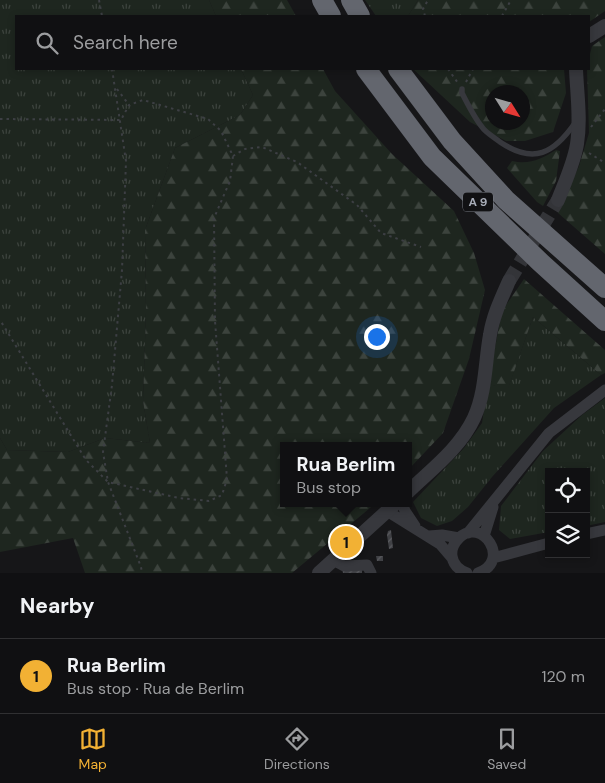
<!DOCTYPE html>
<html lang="en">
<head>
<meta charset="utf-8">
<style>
  body { margin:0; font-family:"DM Sans",sans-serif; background:#1e1e20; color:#f1f3f6 }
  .controls { position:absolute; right:15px; bottom:15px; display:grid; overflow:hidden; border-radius:0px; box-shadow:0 2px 8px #0003 }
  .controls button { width:45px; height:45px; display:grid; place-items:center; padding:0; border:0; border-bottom:1px solid #303032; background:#101012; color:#f1f3f6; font:25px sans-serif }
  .compass { position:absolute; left:485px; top:85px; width:45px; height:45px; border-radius:50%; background:#101012; box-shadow:0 2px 8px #0003; rotate:127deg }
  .you { position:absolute; left:376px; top:336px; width:18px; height:18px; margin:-12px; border:4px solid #fff; border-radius:50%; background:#1a73e8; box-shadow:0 0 0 8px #1a73e833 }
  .badge { display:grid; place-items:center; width:32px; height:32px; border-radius:50%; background:#f2b134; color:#111; font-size:16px; font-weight:700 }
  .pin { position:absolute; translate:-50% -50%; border:2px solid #fff; box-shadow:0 1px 5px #0006 }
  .popup { position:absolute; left:280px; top:442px; width:132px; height:65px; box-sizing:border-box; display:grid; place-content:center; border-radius:0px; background:#101012; filter:drop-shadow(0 1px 4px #0005); font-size:16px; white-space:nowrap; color:#9c9d9f }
  .popup b { font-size:19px; color:#f1f3f6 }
  .popup::after { content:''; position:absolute; left:50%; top:100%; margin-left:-10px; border:10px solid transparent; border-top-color:#101012 }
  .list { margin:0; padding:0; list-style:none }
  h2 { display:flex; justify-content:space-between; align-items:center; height:65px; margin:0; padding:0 20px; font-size:21px }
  h2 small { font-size:16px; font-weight:400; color:#9c9d9f }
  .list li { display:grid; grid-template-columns:32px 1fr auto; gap:15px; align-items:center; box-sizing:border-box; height:75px; padding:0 20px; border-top:1px solid #303032 }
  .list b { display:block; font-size:19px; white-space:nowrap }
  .list p { margin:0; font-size:16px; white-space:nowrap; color:#9c9d9f }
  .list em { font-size:16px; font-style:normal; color:#9c9d9f }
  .icon { flex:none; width:28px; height:28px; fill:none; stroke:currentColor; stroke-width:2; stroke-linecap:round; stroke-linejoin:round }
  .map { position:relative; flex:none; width:605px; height:573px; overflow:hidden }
  .search { position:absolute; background:#101012; box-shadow:0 2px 8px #0003; left:15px; right:15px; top:15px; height:55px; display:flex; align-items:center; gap:12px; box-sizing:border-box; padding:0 18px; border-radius:0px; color:#9c9d9f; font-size:19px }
  .sheet { height:140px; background:#101012 }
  nav { display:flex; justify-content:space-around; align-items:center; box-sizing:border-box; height:70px; border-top:1px solid #303032; background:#101012; font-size:14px; color:#9c9d9f }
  nav a { display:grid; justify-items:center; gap:2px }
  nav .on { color:#f2b134 }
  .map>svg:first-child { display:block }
  .grass { fill:url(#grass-tufts) }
  .forest { fill:url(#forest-firs); fill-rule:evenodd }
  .building { fill:url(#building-hatch) }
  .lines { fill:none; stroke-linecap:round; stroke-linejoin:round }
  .tertiary-tunnel { stroke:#333438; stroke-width:14; stroke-dasharray:14 7; stroke-linecap:butt }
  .path { stroke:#3d3f44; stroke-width:2; stroke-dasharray:2.5 4; stroke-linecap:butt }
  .service { stroke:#37383d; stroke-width:5.5 }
  .minor { stroke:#37383d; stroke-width:11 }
  .tertiary { stroke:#37383d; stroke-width:14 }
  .motorway { stroke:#63666e; stroke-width:20 }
  .labels { text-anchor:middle; stroke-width:5; stroke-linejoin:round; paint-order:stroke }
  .shield { fill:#111113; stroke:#7b7e86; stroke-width:1 }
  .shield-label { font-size:12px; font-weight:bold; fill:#a8adb8 }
</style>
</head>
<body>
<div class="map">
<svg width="605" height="573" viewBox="0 0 605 573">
  <defs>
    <pattern id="grass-tufts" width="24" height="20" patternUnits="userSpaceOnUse" patternTransform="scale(1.25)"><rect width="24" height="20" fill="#1e261f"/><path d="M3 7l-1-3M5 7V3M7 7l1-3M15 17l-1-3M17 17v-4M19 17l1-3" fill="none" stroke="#3c433d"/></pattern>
    <pattern id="forest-firs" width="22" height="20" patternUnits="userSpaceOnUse" patternTransform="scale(1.25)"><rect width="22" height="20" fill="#1e261f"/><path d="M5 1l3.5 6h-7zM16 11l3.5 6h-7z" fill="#3c433d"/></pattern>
    <pattern id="building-hatch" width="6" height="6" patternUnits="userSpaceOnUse" patternTransform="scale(1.25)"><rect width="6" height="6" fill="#404145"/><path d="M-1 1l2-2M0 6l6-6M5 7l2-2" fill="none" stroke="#595a5e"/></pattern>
  </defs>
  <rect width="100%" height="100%" fill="#161618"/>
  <path class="grass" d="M0,0H209L216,16H16V69H241L253,95L240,115L175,148L145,230L146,312L143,401L150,443L105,438L68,452L7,450L0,438Z
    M365,0H418L408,16H376Z
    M533,317L601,375L554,408L492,477L468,507L452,521L437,526L421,518L413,502L464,448L482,423L488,384L508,388Z
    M605,398V522L586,526V472H549V532L510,539L499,530L501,506L543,451L582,415Z"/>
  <path class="forest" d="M209,0H287L296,16H216Z
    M418,0H605V11L589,22V16H408Z
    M605,37V254L558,213L579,166L589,133L587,69H589V58L592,46Z
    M241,69H323L335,91L392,154L454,211L474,253L485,290L469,359L443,433L409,469L408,446H284V503H376L292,573H85L73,538L0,552V438L7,450L68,452L105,438L150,443L143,401L146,312L145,230L175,148L240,115L253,95Z
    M413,69H564L566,93L553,132L525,141H506L470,122ZM492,92H522V122H492Z
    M556,150L560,151L556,181L543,206L537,202L507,168L512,161C530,165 541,159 556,150Z
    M524,279L605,350V373L601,375L533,317L508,389L488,384L502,311Z"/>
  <path class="building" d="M391,530L393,548L389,549L387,535L388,531Z
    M376,556H383V561H377Z
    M362,565V573H343L342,568Z"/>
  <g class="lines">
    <path class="tertiary-tunnel" d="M509,281L558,200"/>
    <path class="path" d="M99,0L102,16
      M425,16L423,9L428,0
      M502,16L511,0
      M112,69L126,161L122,270L112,385L103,452L108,482L141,567L142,573
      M448,69L458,83
      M466,82L473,69
      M117,89L129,105
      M0,119L121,120L129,105L143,100L208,119L221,131L233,156L230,181L214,218L215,321L227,479L222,495L209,501L179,498L108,482L86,460L0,320
      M591,127L605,109
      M589,153L605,163
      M233,156L245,149L262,147L297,162L357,205L381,233L421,247"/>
    <path class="service" d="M462,89V93C468,105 474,117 482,127C486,133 494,137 500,142C534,165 554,153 575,123"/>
    <path class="minor" d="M402,503L405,511L415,526
      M387,511L440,544L452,558
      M468,533L549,433L605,390
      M586,534L605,530
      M429,536L442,535L459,538
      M484,536L493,507
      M493,558L549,543
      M333,560L344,566L367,565L371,573
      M467,573C459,570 453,564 452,556C451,549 454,543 459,538C482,516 512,561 478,573"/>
    <path class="tertiary" d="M589,36L605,26
      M558,200C565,182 574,163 577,144C581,119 577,94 576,69
      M408,492C432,469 460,448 474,418C486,392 485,362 490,335C493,316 501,299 509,281
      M319,573L396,503"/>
    <path class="motorway" d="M322,0L331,16
      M351,0L360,16
      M366,69L432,157L539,261L605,321
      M398,69L452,141L506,200L605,288"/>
  </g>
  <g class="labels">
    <rect class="shield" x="463" y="192.5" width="30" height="19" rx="4"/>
    <g class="shield-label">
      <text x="478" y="206">A 9</text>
    </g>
  </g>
</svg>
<div class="controls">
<button><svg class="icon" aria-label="locate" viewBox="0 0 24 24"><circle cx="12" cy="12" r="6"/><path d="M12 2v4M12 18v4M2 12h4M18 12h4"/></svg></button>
<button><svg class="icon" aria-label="layers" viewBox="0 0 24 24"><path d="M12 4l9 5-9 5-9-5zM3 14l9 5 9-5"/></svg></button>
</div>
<svg class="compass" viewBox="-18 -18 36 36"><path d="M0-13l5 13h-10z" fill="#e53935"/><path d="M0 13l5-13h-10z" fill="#9c9d9f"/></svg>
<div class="you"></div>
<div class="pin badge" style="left:346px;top:542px">1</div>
<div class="popup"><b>Rua Berlim</b>Bus stop</div>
<div class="search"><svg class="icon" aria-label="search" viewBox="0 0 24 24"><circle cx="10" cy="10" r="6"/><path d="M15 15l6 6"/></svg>Search here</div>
</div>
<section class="sheet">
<h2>Nearby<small></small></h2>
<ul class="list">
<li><span class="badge">1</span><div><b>Rua Berlim</b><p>Bus stop · Rua de Berlim</p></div><em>120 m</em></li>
</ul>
</section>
<nav>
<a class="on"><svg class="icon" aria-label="map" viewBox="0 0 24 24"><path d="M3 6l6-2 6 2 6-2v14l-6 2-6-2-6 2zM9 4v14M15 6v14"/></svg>Map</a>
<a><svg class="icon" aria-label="directions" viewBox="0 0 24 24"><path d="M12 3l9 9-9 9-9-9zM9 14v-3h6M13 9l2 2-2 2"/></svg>Directions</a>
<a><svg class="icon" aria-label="saved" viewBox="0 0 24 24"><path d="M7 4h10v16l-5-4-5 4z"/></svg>Saved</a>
</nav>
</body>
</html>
